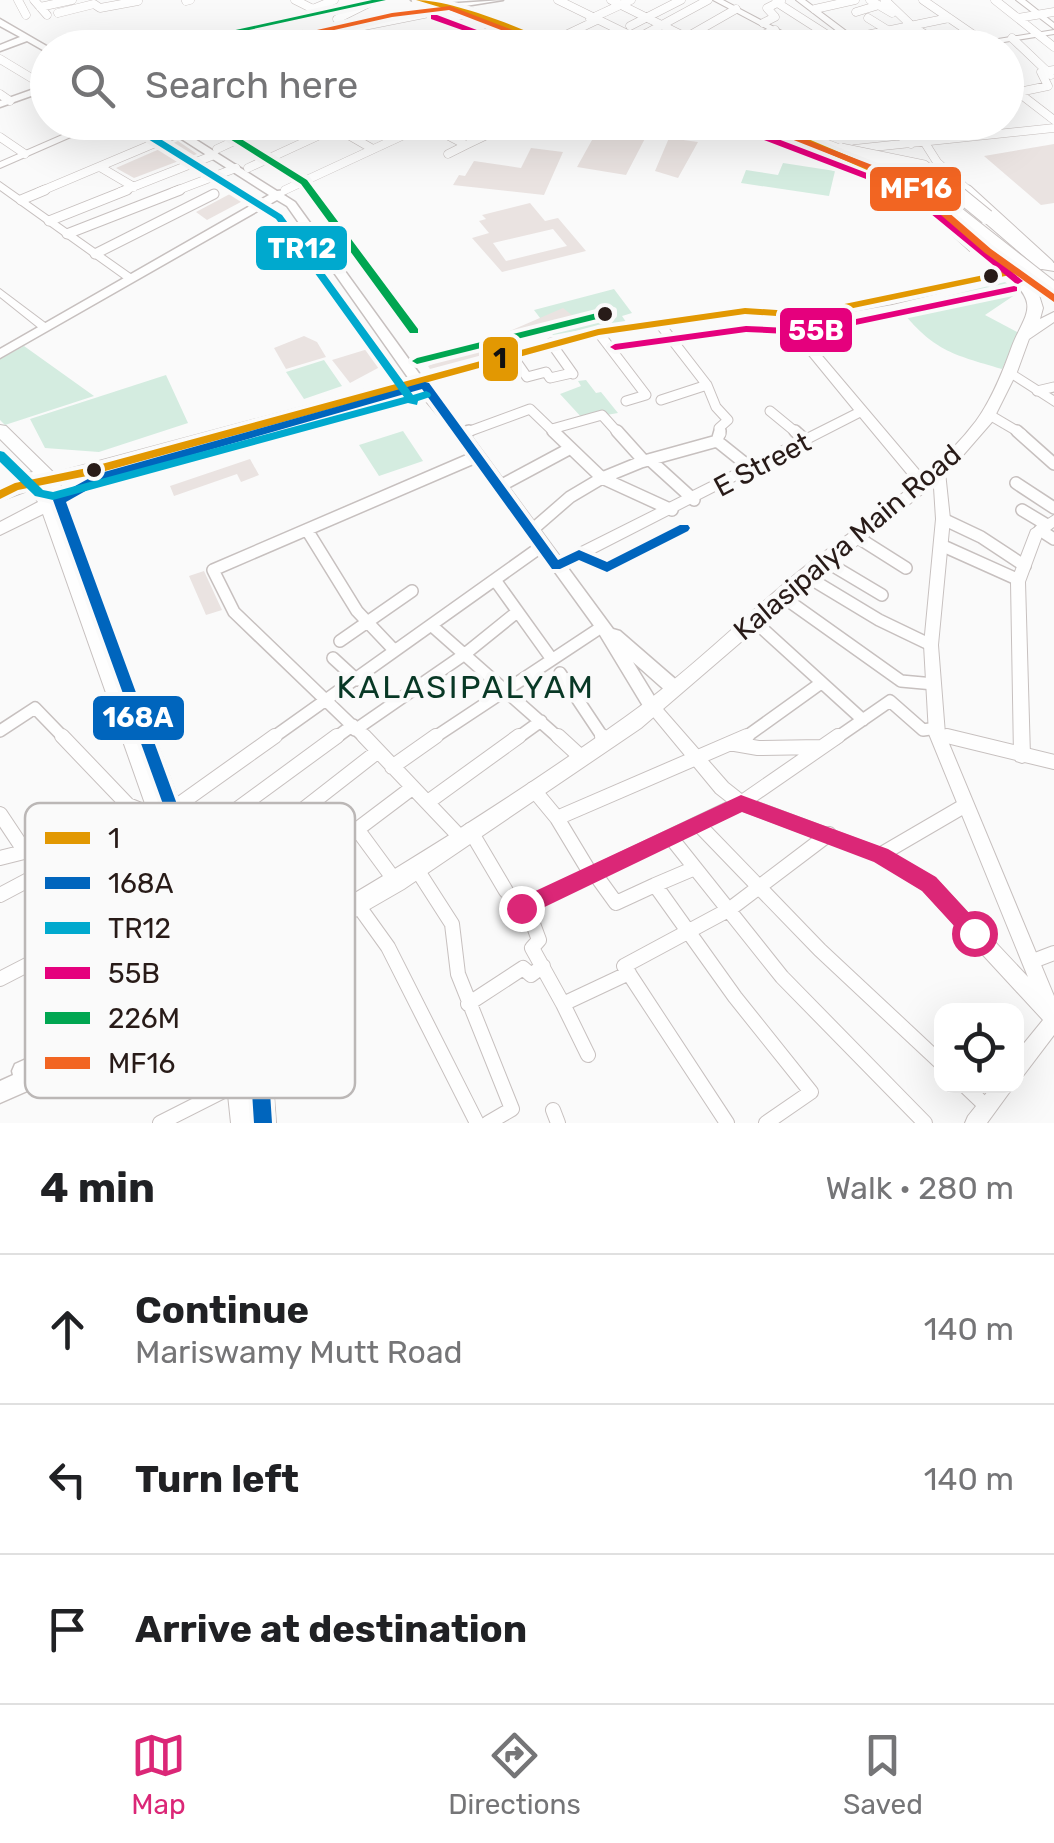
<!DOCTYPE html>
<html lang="en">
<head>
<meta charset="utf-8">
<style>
  body { margin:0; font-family:Rubik,sans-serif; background:#f6f6f6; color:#202124 }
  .controls { position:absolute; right:30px; bottom:30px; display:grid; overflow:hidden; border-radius:20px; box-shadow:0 10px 40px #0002 }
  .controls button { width:90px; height:90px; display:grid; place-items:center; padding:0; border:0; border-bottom:2px solid #e0e0e0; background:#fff; color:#202124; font:50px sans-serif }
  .stop { position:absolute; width:30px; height:30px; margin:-22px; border:8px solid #db2777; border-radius:50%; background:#fff }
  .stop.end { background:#db2777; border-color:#fff; box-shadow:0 2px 10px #0008 }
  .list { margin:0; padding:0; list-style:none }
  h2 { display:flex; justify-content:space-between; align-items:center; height:130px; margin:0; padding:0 40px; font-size:42px }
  h2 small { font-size:32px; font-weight:400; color:#757577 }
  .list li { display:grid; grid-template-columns:65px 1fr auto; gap:30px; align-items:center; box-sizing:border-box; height:150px; padding:0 40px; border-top:2px solid #e0e0e0 }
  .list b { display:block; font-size:38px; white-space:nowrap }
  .list p { margin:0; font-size:32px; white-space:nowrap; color:#757577 }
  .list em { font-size:32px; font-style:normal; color:#757577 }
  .icon { flex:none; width:55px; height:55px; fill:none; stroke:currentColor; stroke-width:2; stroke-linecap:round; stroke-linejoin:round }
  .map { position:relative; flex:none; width:1054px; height:1123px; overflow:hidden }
  .search { position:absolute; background:#fff; box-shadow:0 10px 40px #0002; left:30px; right:30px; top:30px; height:110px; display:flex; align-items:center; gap:25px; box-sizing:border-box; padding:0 35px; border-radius:55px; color:#757577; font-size:38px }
  .sheet { height:580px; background:#fff }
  nav { display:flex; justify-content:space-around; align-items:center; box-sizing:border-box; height:140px; border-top:2px solid #e0e0e0; background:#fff; font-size:28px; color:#757577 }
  nav a { display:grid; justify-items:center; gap:5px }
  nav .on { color:#db2777 }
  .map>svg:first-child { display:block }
  .green { fill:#d4ece0 }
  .building { fill:#eae3e1; fill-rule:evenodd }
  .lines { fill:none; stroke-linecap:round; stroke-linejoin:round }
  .minor-far3-casing { stroke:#c7c0bf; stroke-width:9 }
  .minor-far2-casing { stroke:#c7c0bf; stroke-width:11 }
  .minor-far1-casing { stroke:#c7c0bf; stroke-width:14 }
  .minor-casing { stroke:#c7c0bf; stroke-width:16 }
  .tertiary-casing { stroke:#c7c0bf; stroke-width:2 }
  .secondary-casing { stroke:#c7c0bf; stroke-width:3 }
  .primary-casing { stroke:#c7c0bf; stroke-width:2 }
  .trunk-casing { stroke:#c7c0bf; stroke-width:2 }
  .minor-far3 { stroke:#fefefe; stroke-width:8 }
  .minor-far2 { stroke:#fefefe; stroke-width:9 }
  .minor-far1 { stroke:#fefefe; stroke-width:11 }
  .minor { stroke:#fefefe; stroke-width:14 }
  .tertiary { fill:#fefefe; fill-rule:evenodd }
  .secondary { fill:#fefefe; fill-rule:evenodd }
  .primary { fill:#fefefe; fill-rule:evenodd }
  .trunk { fill:#fefefe; fill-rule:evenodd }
  .primary-bridge-far1-casing { stroke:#c7c0bf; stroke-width:12; stroke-linecap:butt }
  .primary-bridge-casing { stroke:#c7c0bf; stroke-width:16; stroke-linecap:butt }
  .trunk-bridge-far1-casing { stroke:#c7c0bf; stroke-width:12; stroke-linecap:butt }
  .trunk-bridge-casing { stroke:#c7c0bf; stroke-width:16; stroke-linecap:butt }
  .primary-bridge-far1 { stroke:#fefefe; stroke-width:11 }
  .primary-bridge { stroke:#fefefe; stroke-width:14 }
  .trunk-bridge-far1 { stroke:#fefefe; stroke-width:11 }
  .trunk-bridge { stroke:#fefefe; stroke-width:14 }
  .bus-1-casing { stroke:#fafafa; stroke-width:8 }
  .bus-2-casing { stroke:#fafafa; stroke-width:8 }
  .bus-3-casing { stroke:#fafafa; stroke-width:8 }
  .bus-4-casing { stroke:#fafafa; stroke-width:8 }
  .bus-5-casing { stroke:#fafafa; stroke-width:8 }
  .bus-6-casing { stroke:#fafafa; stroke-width:8 }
  .bus-1 { fill:#e29802; fill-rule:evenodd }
  .bus-2 { fill:#0065bd; fill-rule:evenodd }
  .bus-3 { fill:#00a9ce; fill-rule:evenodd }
  .bus-4 { fill:#e5007d; fill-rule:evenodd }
  .bus-5 { fill:#00a651; fill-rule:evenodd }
  .bus-6 { fill:#f26522; fill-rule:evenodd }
  .route { fill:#db2777 }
  .bus-dot { fill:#281b18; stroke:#fafafa; stroke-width:4 }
  .labels { text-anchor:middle; stroke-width:9; stroke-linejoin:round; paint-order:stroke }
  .street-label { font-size:28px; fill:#281b18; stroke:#fafafa }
  .quarter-label { font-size:32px; letter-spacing:2.5px; fill:#083825; stroke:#fafafa }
  .key { fill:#fafafa; stroke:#bbb7b6; stroke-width:2.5 }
  .key-label { font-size:28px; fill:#281b18 }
  .line-badge { stroke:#fafafa; stroke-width:4 }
  .badge-label { font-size:28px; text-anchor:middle; font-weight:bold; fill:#fff }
  .pale-badge-label { font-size:28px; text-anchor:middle; font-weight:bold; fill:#111 }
</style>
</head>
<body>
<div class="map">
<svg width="1054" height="1123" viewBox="0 0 1054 1123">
  <rect width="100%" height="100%" fill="#fafafa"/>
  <path class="green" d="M783,163L835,171L829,196L741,183L746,170L778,175Z
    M1005,282L1019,292L985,315L1019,333L1002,369C951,354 934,351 899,308Z
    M614,289L632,313L622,316L626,322L553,335L534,310Z
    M24,346L94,396L5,425L0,420V359Z
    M324,360L342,386L304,399L286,372Z
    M166,375L188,423L99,452L45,448L30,419Z
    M586,380L596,393L601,392L618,413L583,419L560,394L581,386L578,381Z
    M403,431L423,461L379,476L359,445Z"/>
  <path class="building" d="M602,122L652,125L626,175L577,167Z
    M669,138L698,142L678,178L655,171Z
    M178,141L197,154L134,178L116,168Z
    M1054,144V203L1041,205L984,156Z
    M531,148L563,152L544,195L453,185L459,175L465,176L474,161L521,168Z
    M243,187L254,195L207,220L196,212Z
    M530,203L545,221L558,218L586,251L502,272L472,238L489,233L479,221L486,219L482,215ZM553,229L567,246L506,261L493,243Z
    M563,308L573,316L486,354L430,369L428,366Z
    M304,336L317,342L326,357L286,369L274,348Z
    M368,349L375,355L383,350L391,361L350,383L332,360Z
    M250,459L259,475L241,482L237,474L174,496L170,486Z
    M204,571L222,610L206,615L189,576Z"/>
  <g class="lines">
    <defs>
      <path id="minor-far3" d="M18,0L26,15
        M34,0L47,15
        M295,0L313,9L334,0
        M558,0L656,48
        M611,0L708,48
        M870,0L892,13
        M885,0L912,26L934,40L972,34
        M923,0L984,42
        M995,0L1054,47
        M186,1L190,0
        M776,2L837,41L949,18
        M40,7L72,0
        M815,9L855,0
        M856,12L879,5
        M58,13L94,4L100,8L138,1
        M868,18L889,31
        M1018,18L1054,12
        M590,19L631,0
        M763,23L775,17L767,8L781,1
        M344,25L337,19L375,0
        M630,26L681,0
        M687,37L736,9
        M1012,38L1051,75
        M636,39L708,0
        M752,39L771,48
        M555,40L595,21
        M808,46L835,40
        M450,48L502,26
        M522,48L538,41
        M731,48L775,30
        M0,59L48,88
        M1006,83L1054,120
        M1019,92L1048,86L1041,72L1054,70
        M0,94L10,101
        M326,122L371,148
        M883,122L911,144
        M933,122L950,139
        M424,123L466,145L514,122
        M791,130L807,122
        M192,134L220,122
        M0,137L25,154
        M925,143L937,162L970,192
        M217,149L276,122
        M854,149L1054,128
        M448,154L466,145
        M100,167L134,187
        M248,168L348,122
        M285,190L432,122
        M39,192L186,130
        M120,192L214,155
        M173,192L236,168"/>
      <path id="minor-far2" d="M968,190L1049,264
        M21,200L45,190
        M49,221L127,190
        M67,234L180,190
        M95,254L214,194
        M659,323L707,385L716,407L728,420L719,428L721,434
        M598,332L646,395L626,401
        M551,343L573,374
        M511,354L527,377L546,372L550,378L572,373
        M1037,391L1054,387
        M661,400L707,385
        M770,411L798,434
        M988,414L1022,434
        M552,429L602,415L619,434
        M462,434L530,409L556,434"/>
      <path id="minor-far1" d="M617,431L644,461
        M795,431L806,441
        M1017,431L1054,464
        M462,434L469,431
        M717,441L720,431
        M650,460L694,500
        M1016,483L1054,508
        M500,486L569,449
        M672,510L602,478L641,462L717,441L752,469
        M1022,510L1047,525
        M943,519L981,537L1025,566
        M307,530L357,611L394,650
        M532,530L570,497L602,478L553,431
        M1040,530L1054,539
        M857,537L906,568
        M941,545L1019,580
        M825,561L882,595
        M806,576L879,620L931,645
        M495,580L551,658
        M783,597L901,681L934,684
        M754,621L863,720
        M431,625L560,739
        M340,641L412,591
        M333,658L357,680
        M560,673L604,739
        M355,730L465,654L517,612
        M0,731L35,708L65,739
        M937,734L958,739
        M271,739L542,546
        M334,739L353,725
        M366,739L234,612L213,570L478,456
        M432,739L603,626
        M516,739L541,721
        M743,739L821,683
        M835,739L890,701L923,730L937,728"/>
      <path id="minor" d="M62,736L128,805L160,818
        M364,736L460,837
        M558,736L582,758
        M602,736L606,742
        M947,736L1054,762
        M735,744L758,748L821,747
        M392,767L436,736
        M533,789L557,818L592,876
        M428,802L519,736
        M0,814L24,850
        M557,818L747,736
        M700,826L820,950L942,1064
        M357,829L396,882
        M470,830L506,891
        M672,839L782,977L925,1123
        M38,845L88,934
        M187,846L337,736
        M880,855L964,806
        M0,858L160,818L275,736
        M416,868L452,924L458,974L512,1109L488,1123
        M595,874L616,903L655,885L735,997L811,1092L766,1123
        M655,885L695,868
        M204,887L377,752
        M0,895L49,869
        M526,905L539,940L532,948L563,1004L629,973
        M360,908L388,947L477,1123
        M521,908L741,803L838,736
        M224,930L412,788
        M1033,961L1054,953
        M0,979L120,917L157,1009
        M468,1004L523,968L531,975L543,966
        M563,1004L588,1055
        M965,1086L987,1107
        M553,1110L558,1123
        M160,1123L241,1082
        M727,1123L624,966L730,909L829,834"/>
      <path id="tertiary" d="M713,0H723L814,48H803Z
        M796,0H805L869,48H859Z
        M1016,0H1025L1054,23V29Z
        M1054,30V34L967,48H943Z
        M92,122H105L0,168V162Z
        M0,182L135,277V281H127L0,190Z
        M0,289L48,325V329H40L0,297Z
        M781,311L785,312L929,482L930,485L929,488H919L860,417L561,570H551L549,566L551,562L854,410L777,316L775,314Z
        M1010,368L1054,396V406L1006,375L1004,372Z
        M939,468L945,472L950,519L938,645L945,734L1054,996V1035L1023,1076L1016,1078V1053L1043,1020L923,890L874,860L735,808L716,793L644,706L647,702L652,700L657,702L728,783L747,798L886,850L935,878L1028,977L929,734L924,645L936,519L933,472Z
        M1054,515V527L1042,536L1025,582L1030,756L1028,761L1022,763L1016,761L1014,756L1011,582L1031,530Z
        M992,1086H1014L987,1123H965L968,1116Z"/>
      <path id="secondary" d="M411,0H426L444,4L503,0L434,11L431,10V6Z
        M0,19L50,48H48V53L27,41L0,51V45L20,37L0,26Z
        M304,31L307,32V36L254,48H235Z
        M547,34L579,46L580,48H566L544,39V35Z
        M48,84V90L0,107V101Z
        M155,122H168L277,191L286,190L287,192L284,195L295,202L426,383L467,431L613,629L620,631L680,683L682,688L680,693L674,695L668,693L633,662L660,706L658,711L652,713L646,711L597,630L457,437L416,389L287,206L277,200L0,358V349L269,195Z
        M746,122H761L853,159L844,161Z
        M904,170C926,172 949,192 963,208L954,210L937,194L904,174Z
        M228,968L235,971L238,978L235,984L240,992L237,999L0,1103V1081L13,1075L12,1071L15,1064Z"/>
      <path id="primary" d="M987,213L1046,262L1054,263V271L1042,269L1020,273L1031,276L1054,293V303L1039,295L1043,308L1040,319L1054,312V322L1029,339L1017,372L992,422L945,476L812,581L641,728L404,889L300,949L302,954L281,996L269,1030L276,1123H231L220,1019L204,959L150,818L43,514L0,535V522L38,502L30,490L0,501V488L24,479L25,473L33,472L0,439V425L6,426L54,473L598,328L745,307L806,311L892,296L998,269L970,249L968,246L975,242L1012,267L1032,263L982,220V214ZM1007,276C1041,306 1025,313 1012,346C1003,371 992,399 976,421C929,483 858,524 798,572C740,620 685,675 624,718C513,797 397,870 279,937L230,922L181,807L67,502L112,479L114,475L111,471L599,336L745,315L806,319L892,304ZM87,478L62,490L60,483ZM240,947L254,951L244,957ZM272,965L258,995L252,977Z"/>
      <path id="trunk" d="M316,31L321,34L320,36L287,40L282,37Z"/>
    </defs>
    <use href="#minor-far3" class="minor-far3-casing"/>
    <use href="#minor-far2" class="minor-far2-casing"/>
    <use href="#minor-far1" class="minor-far1-casing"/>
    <use href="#minor" class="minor-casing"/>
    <use href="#tertiary" class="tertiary-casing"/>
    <use href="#secondary" class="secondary-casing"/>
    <use href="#primary" class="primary-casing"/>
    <use href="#trunk" class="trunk-casing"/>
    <use href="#minor-far3" class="minor-far3"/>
    <use href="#minor-far2" class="minor-far2"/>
    <use href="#minor-far1" class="minor-far1"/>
    <use href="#minor" class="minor"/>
    <use href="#tertiary" class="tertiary"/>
    <use href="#secondary" class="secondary"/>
    <use href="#primary" class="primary"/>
    <use href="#trunk" class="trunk"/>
    <defs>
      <path id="primary-bridge-far1" d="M841,149L924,166L957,192
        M869,166L916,192"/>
      <path id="primary-bridge" d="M914,190L975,246
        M954,190L987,217"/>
      <path id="trunk-bridge-far1" d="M468,12L562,48
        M316,34L431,11L476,15
        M766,122L912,178L930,192"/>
      <path id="trunk-bridge" d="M927,190L1054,290"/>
    </defs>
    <use href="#primary-bridge-far1" class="primary-bridge-far1-casing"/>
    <use href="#primary-bridge" class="primary-bridge-casing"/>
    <use href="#trunk-bridge-far1" class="trunk-bridge-far1-casing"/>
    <use href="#trunk-bridge" class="trunk-bridge-casing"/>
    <use href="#primary-bridge-far1" class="primary-bridge-far1"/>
    <use href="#primary-bridge" class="primary-bridge"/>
    <use href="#trunk-bridge-far1" class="trunk-bridge-far1"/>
    <use href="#trunk-bridge" class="trunk-bridge"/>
    <defs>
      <path id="bus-1" d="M416,0C454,0 530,31 564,48H553L473,17Z
        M756,122H768L910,182L1015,272L1010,275L806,318L745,314L599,335L87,476L18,490L0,499V490L15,483L87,468L598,329L745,308L806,312L1003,271L904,186Z"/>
      <path id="bus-2" d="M425,382L429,383L558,560L579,550L607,562L680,525H688L690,528L688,531L607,572L579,560L560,569H552L422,389L105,480L66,502L178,807L247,972L266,1030L272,1123H254L248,1030L231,972L164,807L53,500L55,497L97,474Z"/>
      <path id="bus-3" d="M148,135H154L282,215L413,395L426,391L430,393L431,395L430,397L418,401L417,405L408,403L53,500L35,496L0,462V451L4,452L43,490L53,492L404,397L276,219L148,139Z"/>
      <path id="bus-4" d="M431,15H437L525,48H513L431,19Z
        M764,136H770L914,191L1023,281L1018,284L1015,283L908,195L764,140Z
        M1014,286L1017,287V291L808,335L746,332L615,350L610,347L615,344L746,326L808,329Z"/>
      <path id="bus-5" d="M372,0H386L235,33L231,31Z
        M203,122H214L307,180L418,329V333H410L301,184Z
        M609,310L613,311V315L417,364L412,361L417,358Z"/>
      <path id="bus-6" d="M450,6L559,48H548L449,10L392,17L254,48H238L392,13Z
        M748,122H761L911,180L991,249L1054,294V302L985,253L905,184Z"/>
    </defs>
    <use href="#bus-1" class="bus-1-casing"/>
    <use href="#bus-2" class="bus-2-casing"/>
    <use href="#bus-3" class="bus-3-casing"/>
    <use href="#bus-4" class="bus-4-casing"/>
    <use href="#bus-5" class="bus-5-casing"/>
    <use href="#bus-6" class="bus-6-casing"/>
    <use href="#bus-1" class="bus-1"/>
    <use href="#bus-2" class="bus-2"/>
    <use href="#bus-3" class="bus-3"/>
    <use href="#bus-4" class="bus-4"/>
    <use href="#bus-5" class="bus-5"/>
    <use href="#bus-6" class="bus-6"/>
  </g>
  <path class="route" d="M741,795L888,849L936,877L981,926L984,933L981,940H967L922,891L874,862L742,812L528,915H514L511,908L514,901Z"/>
  <g class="bus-dot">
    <circle cx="991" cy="276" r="9"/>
    <circle cx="605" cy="314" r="9"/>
    <circle cx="94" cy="470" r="9"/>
  </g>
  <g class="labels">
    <g class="street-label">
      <text transform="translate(762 464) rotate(-28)" y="10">E Street</text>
      <text transform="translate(847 542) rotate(-40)" y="10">Kalasipalya Main Road</text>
    </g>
    <g class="quarter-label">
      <text x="466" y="698">KALASIPALYAM</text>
    </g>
  </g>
  <rect x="25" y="803" width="330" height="295" rx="15" class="key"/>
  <rect x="45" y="832" width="45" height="12" fill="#e29802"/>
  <rect x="45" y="877" width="45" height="12" fill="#0065bd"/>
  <rect x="45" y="922" width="45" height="12" fill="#00a9ce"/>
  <rect x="45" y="967" width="45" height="12" fill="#e5007d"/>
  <rect x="45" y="1012" width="45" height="12" fill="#00a651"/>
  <rect x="45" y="1057" width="45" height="12" fill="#f26522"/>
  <g class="key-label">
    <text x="108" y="848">1</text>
    <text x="108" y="893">168A</text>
    <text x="108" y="938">TR12</text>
    <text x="108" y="983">55B</text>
    <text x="108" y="1028">226M</text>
    <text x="108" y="1073">MF16</text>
  </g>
  <g class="line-badge">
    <rect x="868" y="165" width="95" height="48" rx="10" fill="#f26522"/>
    <rect x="254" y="224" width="95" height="48" rx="10" fill="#00a9ce"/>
    <rect x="778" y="306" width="76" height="48" rx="10" fill="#e5007d"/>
    <rect x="481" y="335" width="39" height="48" rx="10" fill="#e29802"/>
    <rect x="91" y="694" width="95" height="48" rx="10" fill="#0065bd"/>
  </g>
  <g class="badge-label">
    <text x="916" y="198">MF16</text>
    <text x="302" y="258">TR12</text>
    <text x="816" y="340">55B</text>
    <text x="138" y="727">168A</text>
  </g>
  <g class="pale-badge-label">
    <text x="500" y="368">1</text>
  </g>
</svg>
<div class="controls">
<button><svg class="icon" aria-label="locate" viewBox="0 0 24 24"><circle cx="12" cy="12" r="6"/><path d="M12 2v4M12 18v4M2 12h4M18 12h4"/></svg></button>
</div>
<div class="stop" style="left:974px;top:933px"></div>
<div class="stop end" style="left:521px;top:908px"></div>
<div class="search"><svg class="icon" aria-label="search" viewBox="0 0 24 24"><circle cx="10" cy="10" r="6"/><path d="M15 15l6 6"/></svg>Search here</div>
</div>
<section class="sheet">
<h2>4 min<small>Walk · 280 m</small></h2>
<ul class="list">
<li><svg class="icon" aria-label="ahead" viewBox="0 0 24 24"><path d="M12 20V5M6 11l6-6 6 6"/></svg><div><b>Continue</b><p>Mariswamy Mutt Road</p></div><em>140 m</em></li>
<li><svg class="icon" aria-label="left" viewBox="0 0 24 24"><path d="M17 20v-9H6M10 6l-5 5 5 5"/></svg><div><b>Turn left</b></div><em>140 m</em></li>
<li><svg class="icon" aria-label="arrive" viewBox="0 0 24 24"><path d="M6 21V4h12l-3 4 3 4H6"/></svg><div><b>Arrive at destination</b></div></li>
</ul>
</section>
<nav>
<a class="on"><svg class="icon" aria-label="map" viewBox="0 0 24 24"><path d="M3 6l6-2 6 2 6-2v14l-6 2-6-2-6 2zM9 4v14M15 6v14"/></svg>Map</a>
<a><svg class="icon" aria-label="directions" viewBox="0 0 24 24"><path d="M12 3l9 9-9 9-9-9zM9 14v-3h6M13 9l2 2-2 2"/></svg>Directions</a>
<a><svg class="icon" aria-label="saved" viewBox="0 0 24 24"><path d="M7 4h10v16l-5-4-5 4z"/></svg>Saved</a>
</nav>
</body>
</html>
